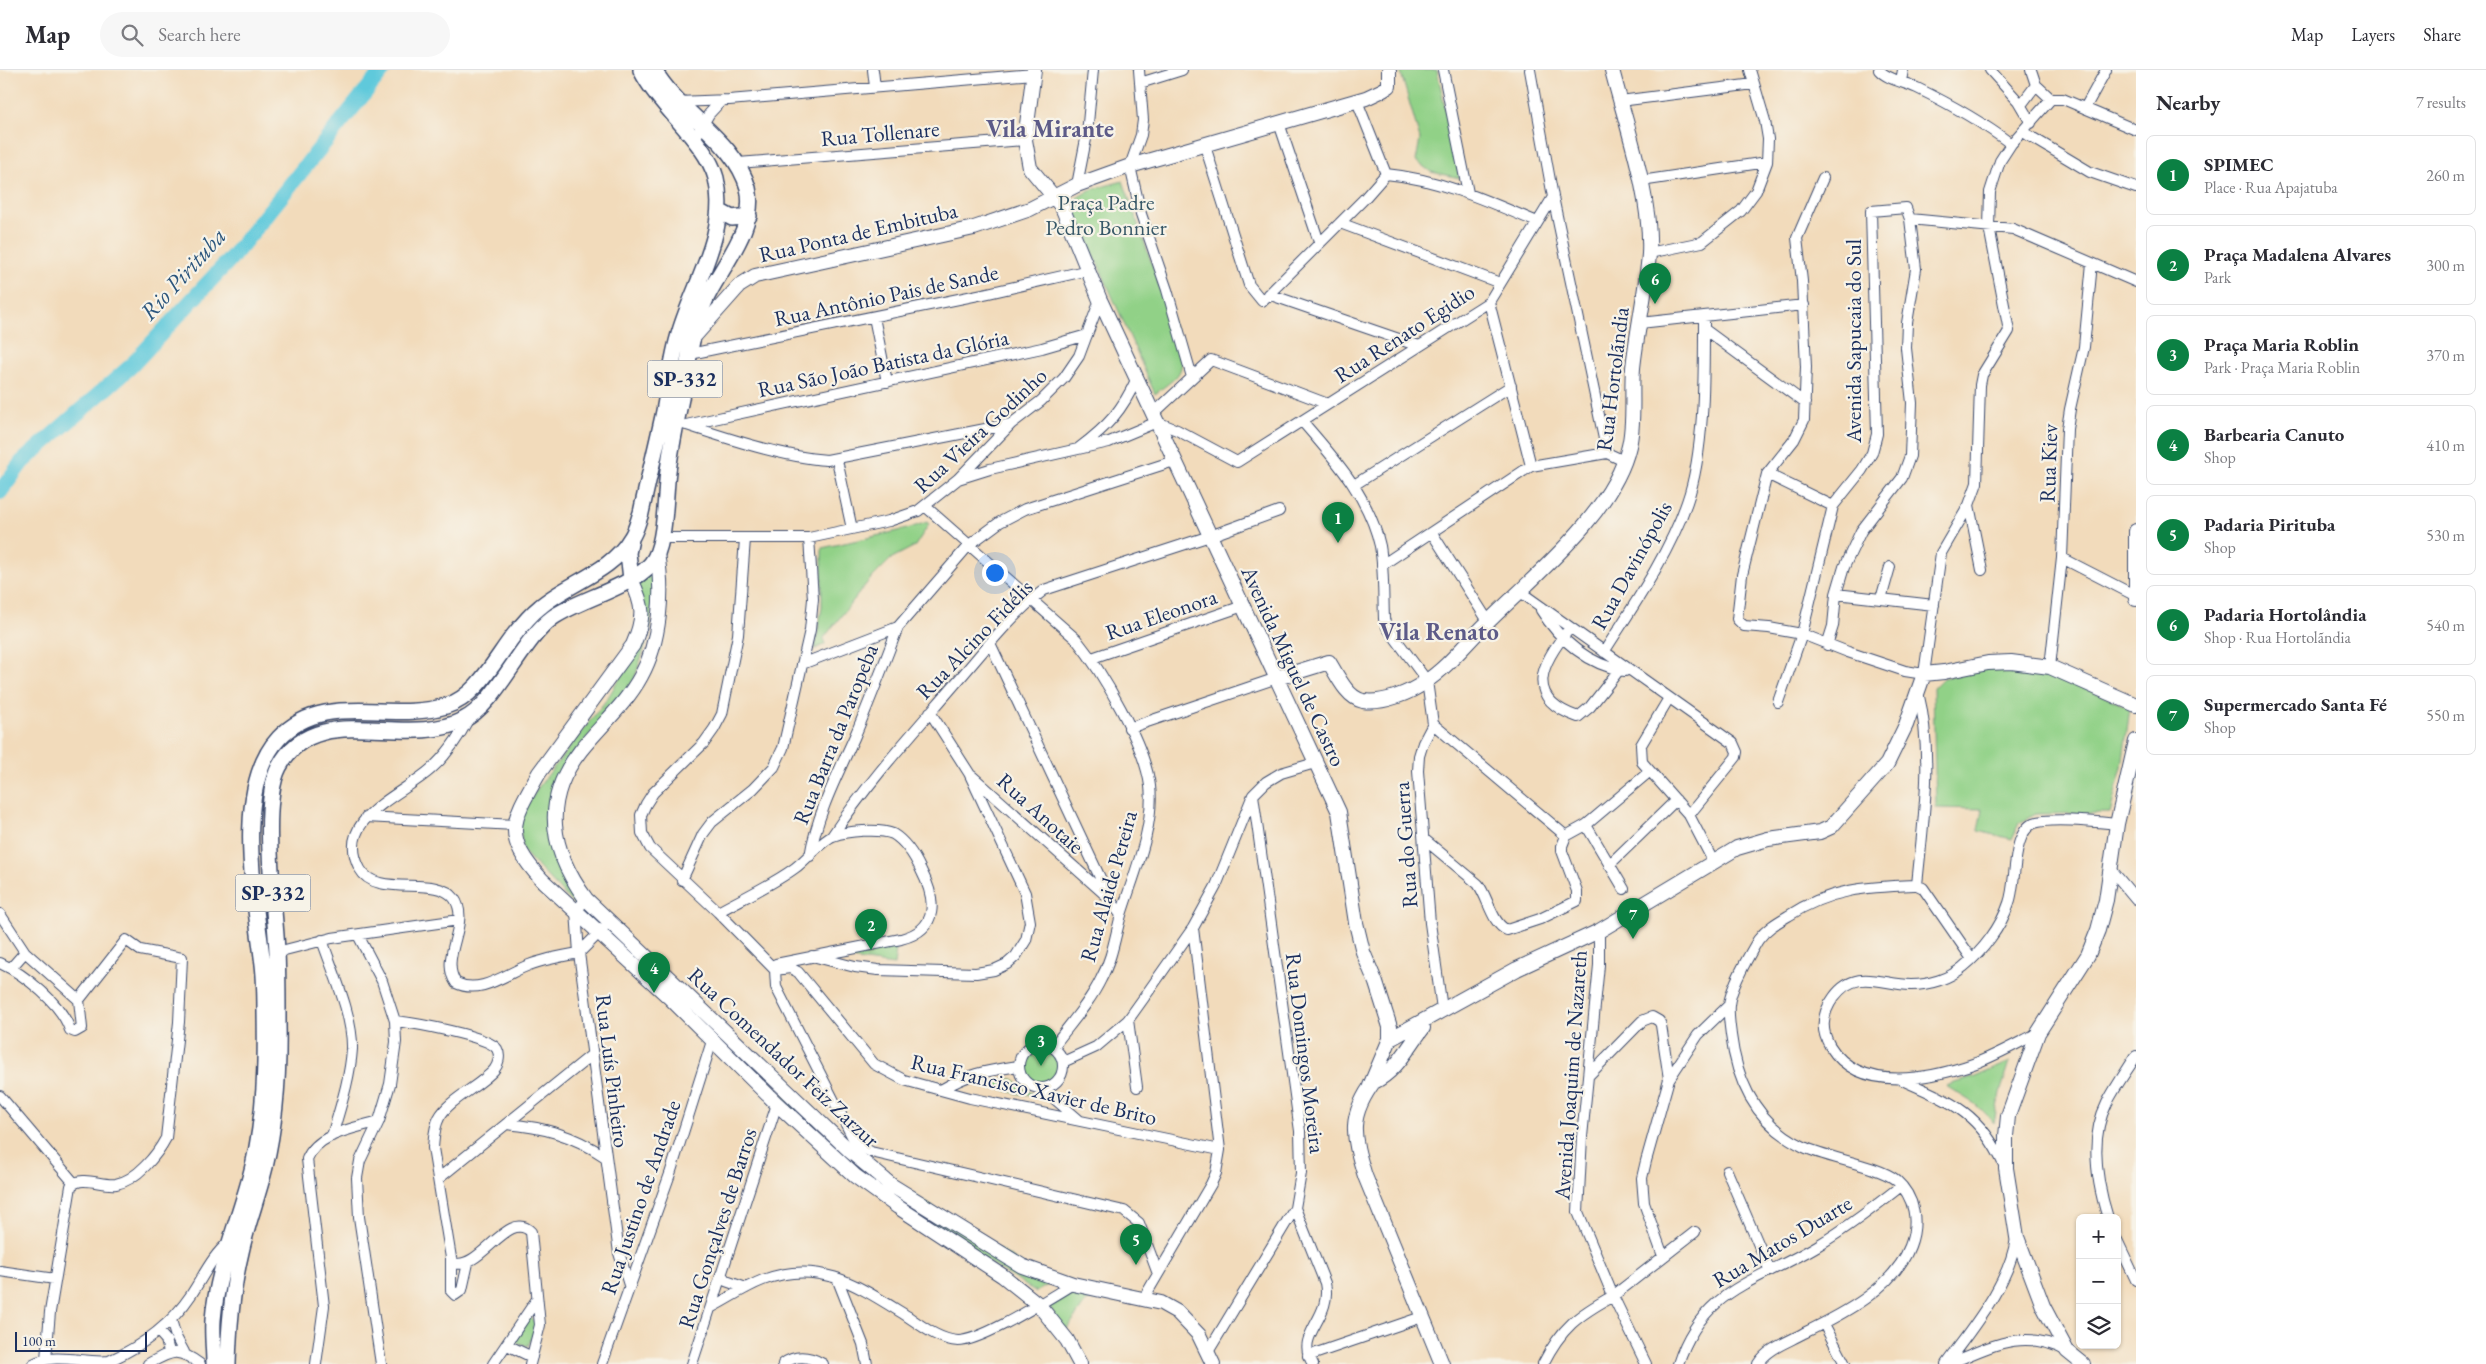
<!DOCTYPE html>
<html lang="en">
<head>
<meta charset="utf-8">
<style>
  body { margin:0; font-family:"EB Garamond",serif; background:#f7f7f7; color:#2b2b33 }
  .controls { position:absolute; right:15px; bottom:15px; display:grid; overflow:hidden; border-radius:8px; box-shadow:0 1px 4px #0004 }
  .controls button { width:45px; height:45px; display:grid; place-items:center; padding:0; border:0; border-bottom:1px solid #e1e1e2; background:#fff; color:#2b2b33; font:25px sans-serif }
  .scale { position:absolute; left:15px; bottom:12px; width:132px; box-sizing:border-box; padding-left:5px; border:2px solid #1b2f5e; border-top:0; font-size:14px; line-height:18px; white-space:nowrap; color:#1b2f5e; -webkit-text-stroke:4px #f7f3e8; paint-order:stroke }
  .you { position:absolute; left:994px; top:502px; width:18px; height:18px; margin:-12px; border:4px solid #fff; border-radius:50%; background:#1a73e8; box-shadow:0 0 0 8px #1a73e833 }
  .badge { display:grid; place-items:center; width:32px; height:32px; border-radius:50%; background:#0b8043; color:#fff; font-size:16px; font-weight:700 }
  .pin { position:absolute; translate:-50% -41px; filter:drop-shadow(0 1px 2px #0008) }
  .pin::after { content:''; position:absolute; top:26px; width:18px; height:15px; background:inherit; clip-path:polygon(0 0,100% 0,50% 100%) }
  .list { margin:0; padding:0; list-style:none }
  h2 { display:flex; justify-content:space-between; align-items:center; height:65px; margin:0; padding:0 20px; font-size:21px }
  h2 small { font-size:16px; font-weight:400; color:#7c7c81 }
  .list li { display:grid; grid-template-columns:32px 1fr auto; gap:15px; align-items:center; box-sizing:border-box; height:80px; margin:0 10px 10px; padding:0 10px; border:1px solid #e1e1e2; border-radius:8px }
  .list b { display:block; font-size:19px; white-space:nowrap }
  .list p { margin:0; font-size:16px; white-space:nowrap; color:#7c7c81 }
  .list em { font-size:16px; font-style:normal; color:#7c7c81 }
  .icon { flex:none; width:28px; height:28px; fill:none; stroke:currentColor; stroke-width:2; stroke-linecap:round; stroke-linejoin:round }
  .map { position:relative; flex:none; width:2136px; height:1294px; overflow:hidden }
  header { display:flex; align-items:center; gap:30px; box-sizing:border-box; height:70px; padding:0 25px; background:#fff; border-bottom:1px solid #e1e1e2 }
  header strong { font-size:24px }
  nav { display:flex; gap:28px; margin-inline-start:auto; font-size:18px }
  .search { width:350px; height:45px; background:#f7f7f7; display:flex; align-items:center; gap:12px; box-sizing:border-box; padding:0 18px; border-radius:28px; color:#7c7c81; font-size:19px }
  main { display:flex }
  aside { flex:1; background:#fff }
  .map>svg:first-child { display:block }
  .green { fill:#91d187; stroke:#568072 }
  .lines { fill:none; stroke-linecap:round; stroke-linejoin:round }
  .river { stroke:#5fc9db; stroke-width:16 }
  .street-casing { stroke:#3b496c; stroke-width:12 }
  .secondary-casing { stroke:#3b496c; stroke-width:16 }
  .primary-casing { stroke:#3b496c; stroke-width:18 }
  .street { stroke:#fff; stroke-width:10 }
  .secondary { stroke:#fff; stroke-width:14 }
  .primary { stroke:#fff; stroke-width:15 }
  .labels { text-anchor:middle; stroke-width:4.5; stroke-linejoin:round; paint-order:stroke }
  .shield { fill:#f7f3e8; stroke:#5d6a87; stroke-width:1 }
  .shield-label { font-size:21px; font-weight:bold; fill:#1b2f5e }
  .street-label { font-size:22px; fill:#1b2f5e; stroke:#f7f3e8 }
  .park-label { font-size:22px; fill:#385868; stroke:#f7f3e8 }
  .neighbourhood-label { font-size:24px; font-weight:bold; fill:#5d5b88; stroke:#f7f3e8 }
  .water-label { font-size:24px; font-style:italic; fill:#2c567d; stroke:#f7f3e8 }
</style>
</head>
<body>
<header>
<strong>Map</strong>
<div class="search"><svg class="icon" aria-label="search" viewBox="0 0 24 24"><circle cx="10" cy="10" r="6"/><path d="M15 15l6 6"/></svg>Search here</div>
<nav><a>Map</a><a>Layers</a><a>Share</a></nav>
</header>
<main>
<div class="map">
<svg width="2136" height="1294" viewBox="0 0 2136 1294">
  <rect width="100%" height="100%" fill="#f7f3e8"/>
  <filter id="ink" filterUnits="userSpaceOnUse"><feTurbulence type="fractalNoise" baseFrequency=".02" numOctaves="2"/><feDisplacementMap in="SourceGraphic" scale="10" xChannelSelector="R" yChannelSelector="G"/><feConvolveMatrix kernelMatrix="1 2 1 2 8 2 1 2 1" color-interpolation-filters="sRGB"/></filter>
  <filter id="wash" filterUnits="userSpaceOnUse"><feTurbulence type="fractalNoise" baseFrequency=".0096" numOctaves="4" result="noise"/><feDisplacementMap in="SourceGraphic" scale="20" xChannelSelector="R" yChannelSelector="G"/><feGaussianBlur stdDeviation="1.12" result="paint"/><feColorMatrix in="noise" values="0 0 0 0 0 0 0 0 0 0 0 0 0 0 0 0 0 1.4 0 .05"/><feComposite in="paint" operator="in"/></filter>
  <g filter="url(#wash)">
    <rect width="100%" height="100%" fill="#f2dbbb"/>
    <path class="green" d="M1400,0H1437L1460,108L1431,102L1416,91L1420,69Z
      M1123,111L1179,272C1186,305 1180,304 1155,324L1074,139L1075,129L1090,120Z
      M927,452L929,454L915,476L892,488L867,513L823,569L825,574L815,579L822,537V478L907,459Z
      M655,493L650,561L634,610L568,691L551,763L556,789L581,829L575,836L523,781L520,758L526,737L537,719L607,629L642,571L647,553L636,512Z
      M1990,597L2045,600L2130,638L2122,697L2110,743L2036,744L2019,753L2012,769L1978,761L1982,739L1936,738L1933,618L1943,608Z
      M613,860L832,1072L1051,1213L1036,1222L943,1164L834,1082L608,866Z
      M897,872L894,895L821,885Z
      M1023 995a18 18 0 1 1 36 0a18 18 0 1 1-36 0Z
      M2010,992L2000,1023L1994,1053L1975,1034L1946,1016L1975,1007Z
      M1004,1009H1014L1023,1019L1037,1025L1020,1024L975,1013Z
      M1078,1216L1092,1229L1085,1233L1067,1259L1061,1256L1048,1234Z
      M526,1246L538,1253L528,1276L513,1271Z"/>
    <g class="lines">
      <path class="river" d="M0,422L22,392L130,297L233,186L383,0"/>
    </g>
  </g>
  <g filter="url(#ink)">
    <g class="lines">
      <defs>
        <path id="street" d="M873,0L875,17
          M1139,0L1143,50L1141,65L1130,96L1141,144L1167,220L1192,307
          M1443,0L1468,123
          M1530,0L1553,127L1607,383L1624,391
          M1879,0C1888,10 1905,12 1917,18C1950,34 1982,52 2011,74
          M1990,0L2018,31L2031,53
          M2031,0L2036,15L2051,29
          M1901,11L1903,0
          M1140,13L1182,0
          M1357,31L1386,104
          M1620,31L1754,14
          M677,32L729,30L1034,4
          M2021,35L2036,15
          M2085,38L2106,0
          M1279,53L1319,172
          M2023,62L2090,102L2136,118
          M694,70L709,44L722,30
          M1205,76L1249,215L1262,231L1364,129L1386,104
          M738,93L1025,70
          M1386,104C1439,109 1488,131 1537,152
          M1823,108L1797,168L1802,211L1806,297L1804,350L1794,370L1767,404L1742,505L1737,549L1744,556L1769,558L1802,564L1848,582L1905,601L1924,604L1941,483L1969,435L1977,413L1980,315L1982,305L2009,261L1989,157L1990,122L2000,91L2011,74L2051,29H2063L2136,60
          M1641,111L1767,92
          M1077,115L1087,64L1093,0
          M1340,153L1500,213
          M1649,183L1702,172L1741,141L1756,121L1767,92L1768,69L1765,51L1750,0
          M1268,224L1419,276
          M1489,232L1531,396
          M874,247L887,312
          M1640,253L1804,235
          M1704,259L1805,333
          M690,284L988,223L1089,200
          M1153,344L1211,290L1328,334
          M1302,351C1334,388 1369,426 1380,476C1384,500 1383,525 1384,549L1387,557L1427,611L1433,654L1423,673L1419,686L1418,701L1430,853L1442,939
          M686,355L1042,278L1087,265
          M687,355C729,369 784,387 827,390L1011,354
          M1079,378C1108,356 1122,341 1137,308
          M837,390L852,459
          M1767,404L1833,436
          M958,409L990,399L1109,372L1157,352L1177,360L1237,392L1489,232L1553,127
          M1354,415L1511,316
          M1969,435L1982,500
          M926,437L1076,569C1102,601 1145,675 1150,716C1155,757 1133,806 1121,845C1115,867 1112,889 1101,909C1089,934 1069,955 1053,977
          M1432,463L1488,551
          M660,468H809L889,451L918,441L958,409L1011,354L1041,331L1064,308L1079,286L1100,230
          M745,469L738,565L722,644L714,659L704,673L653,723L646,734L641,745L642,763L650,778L718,842L775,900
          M2062,488L2136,526
          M1382,495L1531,396L1607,383
          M1519,521L1733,673L1737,682L1736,687L1689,745
          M1836,524L1934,535
          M1881,529L1890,497
          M1541,540C1560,571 1589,595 1625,601
          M1570,558C1541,593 1523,628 1578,647L1590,637L1623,595
          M990,573L1111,831L1121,845
          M1827,575L1833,556L1836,524L1844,497L1861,461L1902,408L1910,386L1912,333L1906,278L1907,253L1916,199L1910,149
          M1604,582C1634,535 1669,484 1687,432C1705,381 1704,302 1704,247
          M1092,588L1243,536
          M802,594L898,557L969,475L1000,452L1025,439L1174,391
          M2050,597L2062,488L2067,359L2070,339L2084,277L2092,193
          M1669,628L1641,675L1642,692L1689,745L1713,791
          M1778,632L1802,564L1833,436L1862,400L1872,383L1877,364L1871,141L1906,138L1910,149L2013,159L2136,212
          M469,648C459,667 447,685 431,699C401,726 333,749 360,799C376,829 436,804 454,828C472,853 438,887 456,913C481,925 505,904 529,895C545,889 562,886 579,883
          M1433,654L1566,766
          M1129,658L1277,608
          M972,706L1109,828
          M366,747L515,755
          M1586,755L1624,819
          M832,766C868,712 912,664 955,614C983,582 1010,546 1044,520L1210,466L1279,441
          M1566,766L1586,755L1649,702
          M1424,769L1478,814C1488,827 1492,854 1507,860L1540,849L1577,831V821L1562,781V776L1566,766
          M810,786C817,744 837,706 854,668C870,631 884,594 898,557
          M1609,795L1676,730
          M2110,798L2136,829
          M682,810L703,764L712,752L753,719L774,697L783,678L810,560L813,529L809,468
          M1917,815L1923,818L1972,889
          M586,829L576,841L579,883L619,1183L629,1215
          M718,842C743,828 772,815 795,798C806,790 821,771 833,766C846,761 880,758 893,764C906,772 915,787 921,800C936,829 940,859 901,869L776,894
          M0,844L25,882L79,930L82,958L75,962L70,960C62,934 24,904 0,893
          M358,865L382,911L395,951L396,972L390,1014L379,1051L360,1091L357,1108L359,1147L381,1294
          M322,870C333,902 353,946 352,979C350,1009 340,1038 332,1066
          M277,882L332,868L459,850
          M579,883L603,859
          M812,886L855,897L878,900L976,903L994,900L1007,894L1016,886L1026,870L1030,852L1025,823L969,703L930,642
          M11,898L25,882
          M775,900L776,917L856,1074L871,1082L1124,1141L1139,1153L1158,1204
          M775,900L790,898L798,902L874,994L904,1010L970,1028L1220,1080
          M1128,950L1137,1017
          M395,951C413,953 489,966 497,979C501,986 498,995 494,1000C479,1017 449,1029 439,1048C434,1057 434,1068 433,1078L451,1188L454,1193C480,1201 509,1138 531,1162L540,1255L530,1294
          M2038,963C2018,973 1997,985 1976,993C1933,1008 1860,1025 1830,976C1820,959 1822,943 1834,927C1856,897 1882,915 1911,915C1929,915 1949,909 1963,897C1983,881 2001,857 2009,833C2017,812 2011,763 2034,753C2051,747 2098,752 2117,754
          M1019 996a22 22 0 1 1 44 0a22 22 0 1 1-44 0Z
          M1063,992L1096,977L1128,950L1148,922L1193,858L1216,816L1253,725L1266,712L1281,703L1315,693
          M1589,1005L1642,951L1652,947L1659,951L1661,955L1669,1009
          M1902,1010C1952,1032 1980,1043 2004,1095
          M1042,1018L1079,1050
          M941,1020C969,1003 986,1001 1018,996
          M0,1026L74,1113
          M506,1054C543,1057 573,1065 604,1086
          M1727,1101L1770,1201
          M438,1109L593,984
          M1295,1138L1325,1213C1333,1249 1293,1264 1313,1294
          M2108,1148C2097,1113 2089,1068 2107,1033C2115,1017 2126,1002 2136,986
          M2117,1170L2136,1210
          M1663,1186L1644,1133L1642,1108L1646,1091L1669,1009L1698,965L1729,935
          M451,1188V1221L455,1225L462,1220L468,1193
          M0,1201L55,1209
          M721,1204L726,1211L746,1218
          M837,1208L863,1274L867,1294
          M1144,1228L1211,1114L1216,1103L1220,1080L1193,858
          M712,1237C729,1228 745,1217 763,1210C820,1188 860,1217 907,1246C922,1256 939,1270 958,1271C983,1271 1049,1228 1073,1214
          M171,1250L176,1267L184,1282
          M1824,1254L1845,1294
          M158,1261L166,1270L169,1282
          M507,1275L532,1287
          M1208,1282L1295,1138L1301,1103L1300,1061L1253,725
          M1308,1286L1422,1247
          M46,1289L50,1242L71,1116C82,1105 101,1116 116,1114C137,1110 157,1085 166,1068L179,952L182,888L140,880L126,870L79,930
          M33,1294C57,1282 85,1294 109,1291C142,1276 171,1255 191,1225C203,1207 212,1186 229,1172
          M148,1294C172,1281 177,1277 200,1294
          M316,1294L324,1236L307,1089C318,1063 353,1059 379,1051
          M493,1294L537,1229
          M602,1294L670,1104L712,971
          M692,1294L777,1034
          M783,1294C796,1284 809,1286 823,1294
          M1543,1294C1561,1258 1578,1245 1613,1226L1578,1142L1582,1067L1599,895V861
          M1646,1294L1613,1226L1695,1162
          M1678,1294C1703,1218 1755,1213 1817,1176C1847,1158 1874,1137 1901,1116
          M1758,1294C1768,1278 1788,1272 1804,1263C1843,1244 1894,1218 1910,1176C1919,1152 1915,1127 1896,1110C1879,1096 1827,1088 1804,1077C1758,1055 1737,1014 1731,965C1730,956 1728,945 1729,935C1731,916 1748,887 1758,870C1766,859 1776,853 1788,846C1831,818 1868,817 1917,815C1923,752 1934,685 1918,622
          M1946,1294C1972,1258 2010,1213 2016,1168
          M1948,1294C1990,1277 2023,1257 2067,1281"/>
        <path id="secondary" d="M1034,0L1025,70L1030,98L1062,137L1100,230L1339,742L1356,853L1363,882L1376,913L1390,957V969L1370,1016
          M692,269L739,216L755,206L974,158L1030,139L1077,115L1130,96L1366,28L1383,20L1389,16V0
          M2136,461V529
          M657,484C664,522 660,572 641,606C626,634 601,655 581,680C541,730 550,780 586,829L850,1081L891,1115L1022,1196L1073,1214L1161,1233L1177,1242L1199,1265L1213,1294
          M631,509C644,536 645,547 633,575L539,703C511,752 502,766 542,810L669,927L777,1034L855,1106L898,1137L1003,1206L1038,1234L1067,1270L1080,1294
          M1277,608L1329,592C1337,605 1347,628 1363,631C1382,634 1410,623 1425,612C1448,597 1467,572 1487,553C1534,506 1614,442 1629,376C1635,351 1631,324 1633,298C1637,260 1646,222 1649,184C1652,128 1626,55 1612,0
          M1390,969L1517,899L1599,861L1737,778L1768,769L1820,762L1831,757L1887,694L1906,655L1924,604L1944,602L1988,593L2011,592L2050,597L2136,635
          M1375,1010C1348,1046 1352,1064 1365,1106L1442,1294
          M1374,1012C1397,1001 1408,977 1423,958
          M2083,1294L2067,1281L2060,1268L2043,1236L2017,1167L2006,1098V1066L2008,1046L2038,963L2088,885L2098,860L2106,830L2117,754L2136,671"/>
        <path id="primary" d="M719,141L732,148L749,146
          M631,509L628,483L631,469
          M214,1294C214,1280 212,1264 213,1250C217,1197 241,1147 253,1096C265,1046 266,993 265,942C265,924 265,905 262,887C255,827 233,717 279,668C324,620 389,653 446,636C477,627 495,589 514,565C521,556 530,545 540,537C569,512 611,503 631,468C636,461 638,451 641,443C648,410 656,378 663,346C669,318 671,288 680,261C695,211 729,162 716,108C706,71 659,37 641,0
          M228,1294C229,1256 232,1219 241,1182C247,1154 258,1126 265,1097C276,1050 279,1001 278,953C278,929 278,905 277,881C275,837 260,733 279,697C315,628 404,680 463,650C497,634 520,572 552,548C578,529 641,515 655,488C666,466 665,425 668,401C672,371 678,343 684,314C688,295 690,276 695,258C699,246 703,233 710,221C726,191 757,154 748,118C735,70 678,43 654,0"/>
      </defs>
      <use href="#street" class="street-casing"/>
      <use href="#secondary" class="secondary-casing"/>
      <use href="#primary" class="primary-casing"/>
      <use href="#street" class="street"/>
      <use href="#secondary" class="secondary"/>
      <use href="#primary" class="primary"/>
    </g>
  </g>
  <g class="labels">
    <g class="shield">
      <rect x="647.5" y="290.5" width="75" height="37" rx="4"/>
      <rect x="235.5" y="804.5" width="75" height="37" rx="4"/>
    </g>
    <g class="shield-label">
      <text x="685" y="316">SP-332</text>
      <text x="273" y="830">SP-332</text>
    </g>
    <g class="street-label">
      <text transform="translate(880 63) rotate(-5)" y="8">Rua Tollenare</text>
      <text transform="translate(858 162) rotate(-13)" y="8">Rua Ponta de Embituba</text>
      <text transform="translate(886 225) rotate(-12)" y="8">Rua Antônio Pais de Sande</text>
      <text transform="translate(1404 263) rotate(-33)" y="8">Rua Renato Egidio</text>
      <text transform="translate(1853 271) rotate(-90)" y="8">Avenida Sapucaia do Sul</text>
      <text transform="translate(883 293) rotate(-12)" y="8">Rua São João Batista da Glória</text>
      <text transform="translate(1612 309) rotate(-83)" y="8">Rua Hortolãndia</text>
      <text transform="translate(980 360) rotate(-43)" y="8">Rua Vieira Godinho</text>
      <text transform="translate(2048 393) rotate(-88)" y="8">Rua Kiev</text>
      <text transform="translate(1631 495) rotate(-61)" y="8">Rua Davinópolis</text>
      <text transform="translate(1161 544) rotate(-19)" y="8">Rua Eleonora</text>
      <text transform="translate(974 569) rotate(-46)" y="8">Rua Alcino Fidélis</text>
      <text transform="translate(1294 596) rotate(65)" y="8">Avenida Miguel de Castro</text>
      <text transform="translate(835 664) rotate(-68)" y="8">Rua Barra da Paropeba</text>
      <text transform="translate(1041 743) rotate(42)" y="8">Rua Anotaie</text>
      <text transform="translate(1405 775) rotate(-94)" y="8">Rua do Guerra</text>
      <text transform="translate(1108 816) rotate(-74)" y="8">Rua Alaide Pereira</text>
      <text transform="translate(1306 983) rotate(83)" y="8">Rua Domingos Moreira</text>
      <text transform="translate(784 987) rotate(43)" y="8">Rua Comendador Feiz Zarzur</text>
      <text transform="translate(613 1001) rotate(83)" y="8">Rua Luís Pinheiro</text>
      <text transform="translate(1570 1005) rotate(-86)" y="8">Avenida Joaquim de Nazareth</text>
      <text transform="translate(1034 1019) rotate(13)" y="8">Rua Francisco Xavier de Brito</text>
      <text transform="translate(640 1127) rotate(-71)" y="8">Rua Justino de Andrade</text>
      <text transform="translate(717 1158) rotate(-72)" y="8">Rua Gonçalves de Barros</text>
      <text transform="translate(1782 1171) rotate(-31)" y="8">Rua Matos Duarte</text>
    </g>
    <g class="park-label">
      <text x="1106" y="140">Praça Padre<tspan x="1106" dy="25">Pedro Bonnier</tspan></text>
    </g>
    <g class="neighbourhood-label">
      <text x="1050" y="67">Vila Mirante</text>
      <text x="1439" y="570">Vila Renato</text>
    </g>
    <g class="water-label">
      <text transform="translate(183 204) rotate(-48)" y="8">Rio Pirituba</text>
    </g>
  </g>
</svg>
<div class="controls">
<button>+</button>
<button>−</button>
<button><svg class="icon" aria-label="layers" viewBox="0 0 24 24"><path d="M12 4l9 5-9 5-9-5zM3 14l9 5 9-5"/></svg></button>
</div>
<div class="scale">100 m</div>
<div class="you"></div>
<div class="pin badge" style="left:1338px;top:473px">1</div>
<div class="pin badge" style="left:871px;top:880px">2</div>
<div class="pin badge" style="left:1041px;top:996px">3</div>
<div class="pin badge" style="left:654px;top:923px">4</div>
<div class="pin badge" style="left:1136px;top:1195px">5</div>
<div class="pin badge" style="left:1655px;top:234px">6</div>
<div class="pin badge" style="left:1633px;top:869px">7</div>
</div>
<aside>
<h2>Nearby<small>7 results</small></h2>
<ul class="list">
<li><span class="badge">1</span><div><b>SPIMEC</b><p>Place · Rua Apajatuba</p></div><em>260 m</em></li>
<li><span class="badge">2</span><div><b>Praça Madalena Alvares</b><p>Park</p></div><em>300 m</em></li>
<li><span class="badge">3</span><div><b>Praça Maria Roblin</b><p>Park · Praça Maria Roblin</p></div><em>370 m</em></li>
<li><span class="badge">4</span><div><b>Barbearia Canuto</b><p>Shop</p></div><em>410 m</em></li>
<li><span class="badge">5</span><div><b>Padaria Pirituba</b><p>Shop</p></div><em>530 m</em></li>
<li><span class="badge">6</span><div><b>Padaria Hortolândia</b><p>Shop · Rua Hortolãndia</p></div><em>540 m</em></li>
<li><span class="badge">7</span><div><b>Supermercado Santa Fé</b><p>Shop</p></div><em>550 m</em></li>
</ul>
</aside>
</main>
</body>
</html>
